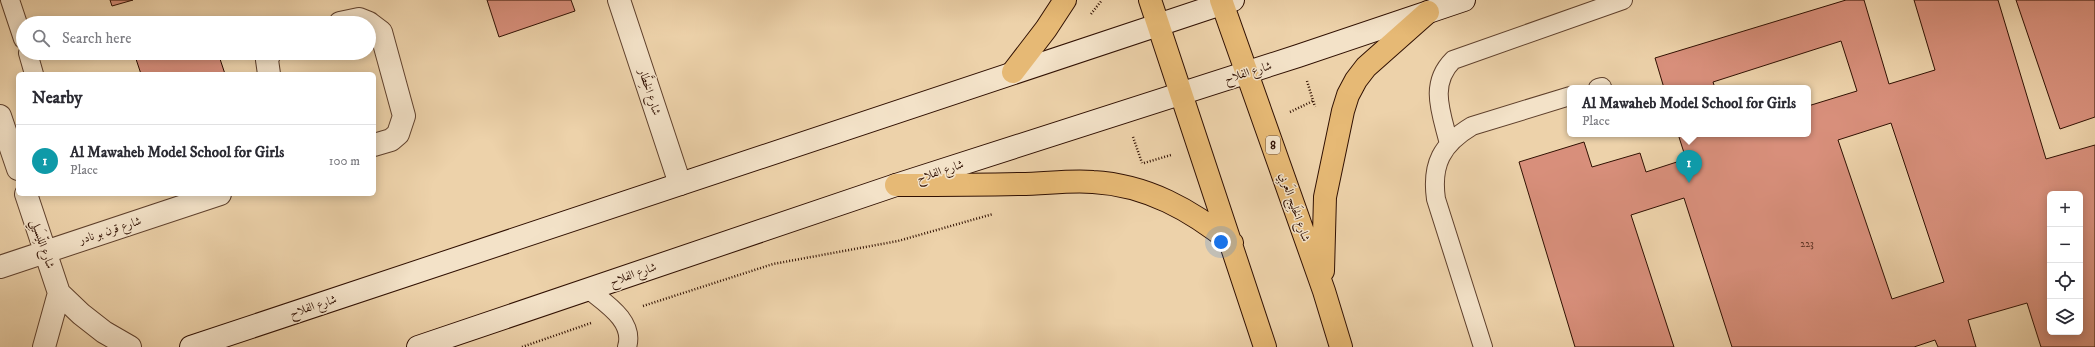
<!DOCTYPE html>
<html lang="en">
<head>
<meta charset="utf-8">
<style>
  body { margin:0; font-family:"IM FELL DW Pica",Amiri,serif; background:#f2f2f3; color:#2b2b33 }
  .controls { position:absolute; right:12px; bottom:12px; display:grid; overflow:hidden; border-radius:6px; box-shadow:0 2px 10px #0003 }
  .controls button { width:36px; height:36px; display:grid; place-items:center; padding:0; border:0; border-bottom:1px solid #e1e1e2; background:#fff; color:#2b2b33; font:20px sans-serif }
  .you { position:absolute; left:1221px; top:242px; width:14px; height:14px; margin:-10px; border:3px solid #fff; border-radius:50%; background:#1a73e8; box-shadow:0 0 0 6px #1a73e833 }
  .badge { display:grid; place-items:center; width:26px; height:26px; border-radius:50%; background:#1a73e8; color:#fff; font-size:13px; font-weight:700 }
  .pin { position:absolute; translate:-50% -33px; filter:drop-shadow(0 1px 2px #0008) }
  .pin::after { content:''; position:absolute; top:21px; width:14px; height:12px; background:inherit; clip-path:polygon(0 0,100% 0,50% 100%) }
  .popup { position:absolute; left:1567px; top:85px; width:244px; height:52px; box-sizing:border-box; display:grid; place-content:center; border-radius:6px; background:#fff; filter:drop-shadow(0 1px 3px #0005); font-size:13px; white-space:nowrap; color:#7c7c81 }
  .popup b { font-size:15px; color:#2b2b33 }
  .popup::after { content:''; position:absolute; left:50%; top:100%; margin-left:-8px; border:8px solid transparent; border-top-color:#fff }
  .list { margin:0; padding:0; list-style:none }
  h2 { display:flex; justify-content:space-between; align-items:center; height:52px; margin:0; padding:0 16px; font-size:17px }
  h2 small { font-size:13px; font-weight:400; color:#7c7c81 }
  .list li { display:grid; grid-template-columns:26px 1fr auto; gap:12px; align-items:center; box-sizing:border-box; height:72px; padding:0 16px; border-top:1px solid #e1e1e2 }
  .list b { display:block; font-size:15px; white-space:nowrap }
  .list p { margin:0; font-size:13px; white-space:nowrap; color:#7c7c81 }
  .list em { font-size:13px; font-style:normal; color:#7c7c81 }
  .icon { flex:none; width:22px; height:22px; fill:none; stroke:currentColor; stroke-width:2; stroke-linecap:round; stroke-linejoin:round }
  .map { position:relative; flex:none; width:2095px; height:347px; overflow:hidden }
  .search { position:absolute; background:#fff; box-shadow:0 2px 10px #0003; left:16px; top:16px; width:360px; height:44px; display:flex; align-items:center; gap:10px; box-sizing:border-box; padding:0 14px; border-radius:22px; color:#7c7c81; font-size:15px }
  .panel { position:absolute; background:#fff; box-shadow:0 2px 10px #0003; left:16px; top:72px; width:360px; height:124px; border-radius:6px }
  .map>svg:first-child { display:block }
  .building { fill:#d88f7b; stroke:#301002; fill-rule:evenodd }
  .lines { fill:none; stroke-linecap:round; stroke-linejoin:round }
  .service-casing { stroke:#5f402c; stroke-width:20 }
  .minor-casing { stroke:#5f402c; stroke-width:24 }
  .secondary-casing { stroke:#301002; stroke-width:24 }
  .trunk-casing { stroke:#301002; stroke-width:24 }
  .path { stroke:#301002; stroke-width:2.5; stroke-dasharray:1 2; stroke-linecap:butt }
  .service { stroke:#f3e2c8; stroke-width:18 }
  .minor { stroke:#f3e2c8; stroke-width:22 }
  .secondary { stroke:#f3e2c8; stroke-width:22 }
  .trunk { stroke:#e6b975; stroke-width:22 }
  .labels { text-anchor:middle; stroke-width:3; stroke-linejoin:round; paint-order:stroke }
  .number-label { font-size:10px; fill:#5a3020 }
  .shield { fill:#f3e2c8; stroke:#6a4f3d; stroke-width:1 }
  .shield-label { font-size:11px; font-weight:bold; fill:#301002 }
  .street-label { font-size:12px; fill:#301002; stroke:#f3e2c8 }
</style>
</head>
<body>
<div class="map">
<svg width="2095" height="347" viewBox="0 0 2095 347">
  <rect width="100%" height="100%" fill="#edd2aa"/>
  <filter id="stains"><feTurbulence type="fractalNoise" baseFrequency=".005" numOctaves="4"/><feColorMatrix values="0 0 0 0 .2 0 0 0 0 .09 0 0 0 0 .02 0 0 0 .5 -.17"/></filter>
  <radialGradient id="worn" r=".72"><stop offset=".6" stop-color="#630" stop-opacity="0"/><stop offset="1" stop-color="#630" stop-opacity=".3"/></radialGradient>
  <path class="building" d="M110,0H133L112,6Z
    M487,0H571L575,11L499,37Z
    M1846,0H1864L1889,84L1935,70L1914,0H1998L2046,159L2095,145V347H2041L2027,303L1968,320L1976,347H1938L1935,340L1914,347H1732L1684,198L1631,215L1674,347H1575L1519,162L1584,142L1592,167L1640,153L1646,172L1686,159L1678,134H1808V106L1857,91L1841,41L1713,82L1715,88H1664L1655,58ZM1891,123L1944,282L1892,299L1838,140ZM2050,194H2080V332H2050Z
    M2016,0H2095V117L2060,129Z
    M134,53H218L225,74H141Z"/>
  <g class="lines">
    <defs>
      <path id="service" d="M10,0L23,39
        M28,53L34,74
        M1598,88L1602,87
        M1449,144C1442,114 1428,85 1453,60L1623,0
        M588,289C605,303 635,321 627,347
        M1483,347L1436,199C1431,164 1442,144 1472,126L1570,96"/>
      <path id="minor" d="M619,0L680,184
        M340,23L359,19L369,23
        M369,23L381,32L404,116L398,134L391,140L374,145
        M269,74L267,60L270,53
        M0,116L18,169
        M26,194L59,293L81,314L104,332L130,347
        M0,267L220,194
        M44,347L59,293"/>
      <path id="secondary" d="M191,347L1233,0
        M418,347L896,185L1298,56L1464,0"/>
      <path id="trunk" d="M1150,0L1265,347
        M1221,0L1324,291L1341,347
        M1013,72L1046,29L1065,0
        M896,185C937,185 979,185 1020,184C1044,184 1069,180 1093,182C1147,185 1191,210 1232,243
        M1323,271L1325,197L1343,111L1348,95L1356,80L1366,67L1428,12"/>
    </defs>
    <use href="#service" class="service-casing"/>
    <use href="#minor" class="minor-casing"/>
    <use href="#secondary" class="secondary-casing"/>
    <use href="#trunk" class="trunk-casing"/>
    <path class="path" d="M1091,14L1102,0
      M1307,81L1315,107
      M1290,112L1313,101
      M1133,137L1142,163
      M1144,163L1171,155
      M643,306L773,264L898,241L993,214
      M522,347L591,323"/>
    <use href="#service" class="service"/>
    <use href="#minor" class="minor"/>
    <use href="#secondary" class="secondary"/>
    <use href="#trunk" class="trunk"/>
  </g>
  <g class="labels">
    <g class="number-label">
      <text x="1807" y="247">223</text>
    </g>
    <rect class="shield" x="1266" y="136" width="14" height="18" rx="3"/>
    <g class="shield-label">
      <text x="1273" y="149">8</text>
    </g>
    <g class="street-label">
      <text transform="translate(1248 72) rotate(-17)" y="4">شارع الفلاح</text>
      <text transform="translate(650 92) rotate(72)" y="4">شارع الخِطَّار</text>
      <text transform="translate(940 171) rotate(-18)" y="4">شارع الفلاح</text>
      <text transform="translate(1295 207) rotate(71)" y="4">شارع الخَلِيج العَربِي</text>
      <text transform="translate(110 230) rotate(-18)" y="4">شارع قرن بو نادر</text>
      <text transform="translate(43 244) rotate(71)" y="4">شارع اللِّيسَيلِي</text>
      <text transform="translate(633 274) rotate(-19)" y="4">شارع الفلاح</text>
      <text transform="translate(313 306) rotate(-18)" y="4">شارع الفلاح</text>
    </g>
  </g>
  <rect width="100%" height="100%" filter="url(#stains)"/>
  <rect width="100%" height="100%" fill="url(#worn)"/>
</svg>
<div class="controls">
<button>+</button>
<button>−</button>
<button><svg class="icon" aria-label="locate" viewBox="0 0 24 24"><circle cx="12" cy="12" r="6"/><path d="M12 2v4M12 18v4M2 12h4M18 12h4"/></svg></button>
<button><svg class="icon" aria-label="layers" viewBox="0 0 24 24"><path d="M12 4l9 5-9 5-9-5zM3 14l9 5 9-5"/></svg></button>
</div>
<div class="you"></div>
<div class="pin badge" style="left:1689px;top:183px;background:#0f9aa8">1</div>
<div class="popup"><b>Al Mawaheb Model School for Girls</b>Place</div>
<div class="search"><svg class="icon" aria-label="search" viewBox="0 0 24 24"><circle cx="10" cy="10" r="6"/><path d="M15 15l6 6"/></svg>Search here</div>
<section class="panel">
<h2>Nearby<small></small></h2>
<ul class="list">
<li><span class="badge" style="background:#0f9aa8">1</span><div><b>Al Mawaheb Model School for Girls</b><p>Place</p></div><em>100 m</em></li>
</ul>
</section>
</div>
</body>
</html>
